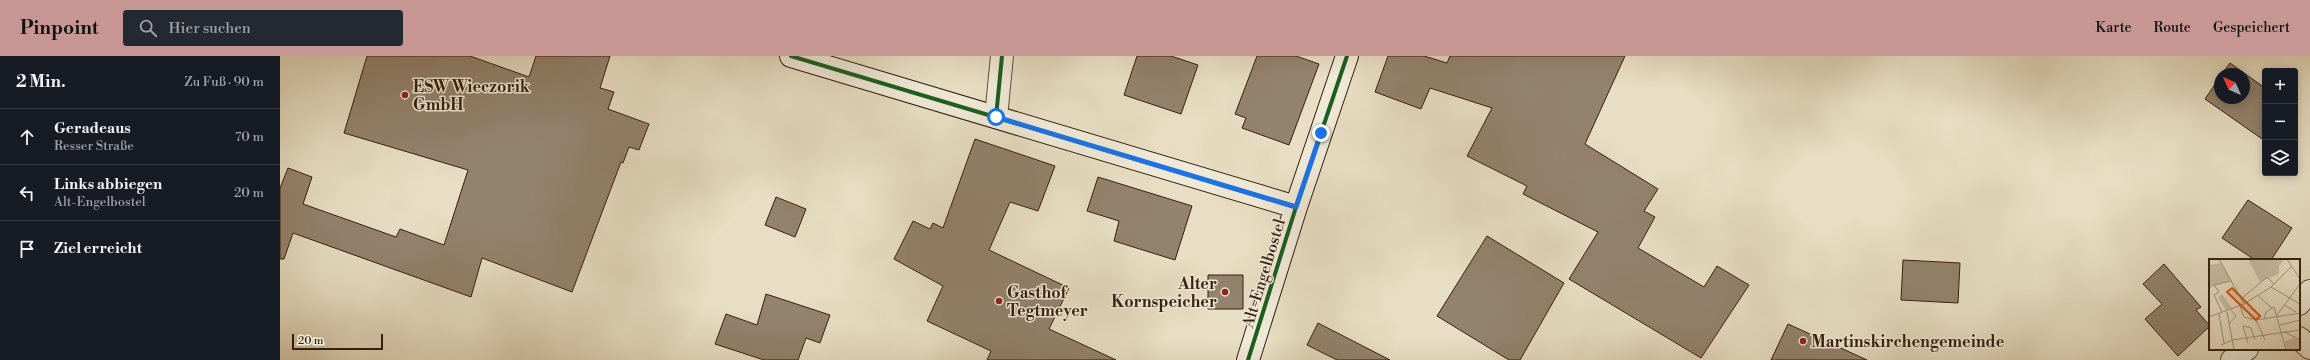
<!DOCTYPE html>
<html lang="de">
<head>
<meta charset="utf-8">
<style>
  body { margin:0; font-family:"Libre Bodoni",serif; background:#242831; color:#f1f3f6 }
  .controls { position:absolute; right:12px; top:12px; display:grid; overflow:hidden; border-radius:4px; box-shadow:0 2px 10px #0003 }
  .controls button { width:36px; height:36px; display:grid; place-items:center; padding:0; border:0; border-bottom:1px solid #363941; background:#171b24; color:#f1f3f6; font:20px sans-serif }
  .compass { position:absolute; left:1934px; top:12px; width:36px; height:36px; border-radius:50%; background:#171b24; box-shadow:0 2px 10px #0003; rotate:315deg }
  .scale { position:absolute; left:12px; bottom:10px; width:91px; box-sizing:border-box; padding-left:4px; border:2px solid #381e10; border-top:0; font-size:11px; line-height:14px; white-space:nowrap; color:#381e10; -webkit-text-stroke:3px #efead8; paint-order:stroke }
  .stop { position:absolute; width:12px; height:12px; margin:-9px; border:3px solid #1a73e8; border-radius:50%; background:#fff }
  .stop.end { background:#1a73e8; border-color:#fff; box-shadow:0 1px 4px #0008 }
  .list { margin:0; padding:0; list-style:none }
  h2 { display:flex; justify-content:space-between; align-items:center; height:52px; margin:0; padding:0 16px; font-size:17px }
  h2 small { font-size:13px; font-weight:400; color:#9ea1a6 }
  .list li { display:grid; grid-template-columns:26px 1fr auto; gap:12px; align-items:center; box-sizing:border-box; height:56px; padding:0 16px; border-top:1px solid #363941 }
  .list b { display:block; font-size:15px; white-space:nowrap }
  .list p { margin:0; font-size:13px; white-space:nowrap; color:#9ea1a6 }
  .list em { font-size:13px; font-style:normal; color:#9ea1a6 }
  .icon { flex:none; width:22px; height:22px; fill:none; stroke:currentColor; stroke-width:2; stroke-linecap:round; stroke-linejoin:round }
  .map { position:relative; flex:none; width:2030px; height:304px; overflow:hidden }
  header { display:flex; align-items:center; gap:24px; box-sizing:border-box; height:56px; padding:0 20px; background:#c59692; color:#111 }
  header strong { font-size:19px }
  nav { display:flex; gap:22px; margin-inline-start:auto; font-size:14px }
  .search { width:280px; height:36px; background:#242831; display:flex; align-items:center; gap:10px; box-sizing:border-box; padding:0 14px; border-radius:4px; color:#9ea1a6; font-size:15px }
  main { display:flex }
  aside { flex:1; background:#171b24 }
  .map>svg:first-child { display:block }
  .building { fill:#93826d; stroke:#381e10 }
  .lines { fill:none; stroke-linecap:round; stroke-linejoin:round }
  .street-casing { stroke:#644e3d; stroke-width:24 }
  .secondary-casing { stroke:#381e10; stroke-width:24 }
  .street { stroke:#efead8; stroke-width:22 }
  .secondary { stroke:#efead8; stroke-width:22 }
  .cycleway-casing { stroke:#efead8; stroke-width:6 }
  .cycleway { stroke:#1b5e20; stroke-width:4 }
  .route { stroke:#1a73e8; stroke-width:5 }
  .poi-dot { fill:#8f2418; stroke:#efead8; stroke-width:1.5 }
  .labels { text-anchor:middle; stroke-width:3; stroke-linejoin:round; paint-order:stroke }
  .poi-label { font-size:16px; font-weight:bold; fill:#381e10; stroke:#efead8; text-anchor:start }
  .street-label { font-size:16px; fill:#381e10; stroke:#efead8 }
  .inset-road { fill:none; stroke:#a1917b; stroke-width:1 }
  .view { fill:#d6530c; fill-opacity:0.15; stroke:#d6530c; stroke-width:2 }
  .inset-edge { fill:none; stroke:#381e10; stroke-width:2 }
</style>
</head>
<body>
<header>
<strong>Pinpoint</strong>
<div class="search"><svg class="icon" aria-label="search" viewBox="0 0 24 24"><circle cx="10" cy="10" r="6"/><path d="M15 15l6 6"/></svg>Hier suchen</div>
<nav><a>Karte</a><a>Route</a><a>Gespeichert</a></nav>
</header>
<main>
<aside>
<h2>2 Min.<small>Zu Fuß · 90 m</small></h2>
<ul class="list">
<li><svg class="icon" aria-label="ahead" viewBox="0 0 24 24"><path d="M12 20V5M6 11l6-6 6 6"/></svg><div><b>Geradeaus</b><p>Resser Straße</p></div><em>70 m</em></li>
<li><svg class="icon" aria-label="left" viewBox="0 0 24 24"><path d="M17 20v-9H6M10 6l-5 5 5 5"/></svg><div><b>Links abbiegen</b><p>Alt-Engelbostel</p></div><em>20 m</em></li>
<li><svg class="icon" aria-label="arrive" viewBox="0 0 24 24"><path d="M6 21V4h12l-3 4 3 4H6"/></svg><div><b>Ziel erreicht</b></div></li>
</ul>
</aside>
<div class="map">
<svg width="2030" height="304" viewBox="0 0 2030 304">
  <rect width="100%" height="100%" fill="#e7dec3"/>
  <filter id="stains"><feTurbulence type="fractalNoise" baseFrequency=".005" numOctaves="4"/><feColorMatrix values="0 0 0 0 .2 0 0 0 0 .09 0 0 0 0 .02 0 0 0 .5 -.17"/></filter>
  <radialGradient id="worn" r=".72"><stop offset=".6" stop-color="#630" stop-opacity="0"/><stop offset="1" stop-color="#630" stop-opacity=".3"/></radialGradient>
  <path class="building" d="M87,0H190L249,21L256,0H330L320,32L334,36L328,53L369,68L359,94L349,91L343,107L341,106L292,236L202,202L191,241L13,177L4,203H0V132L8,112L32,121L23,148L116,181L120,173L164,189L188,114L64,77Z
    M857,0H891L918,9L901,58L844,39Z
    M977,0H1016L1039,8L1009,89L962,72L966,62L955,58Z
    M1108,0H1144L1167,7L1170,0H1345L1305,88L1378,133L1364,155L1375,161L1358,192L1424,231L1437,210L1469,229L1421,302L1289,223L1318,176L1243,138L1247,130L1187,100L1212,52L1150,32L1141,53L1095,36Z
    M1950,7L1985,32V85L1925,43L1940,21V42H1964V18H1942Z
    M695,83L775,110L758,155L730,146L709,194L789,232L769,273L836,304H707L711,295L647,265L663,230L614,203L633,165L650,173L653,167L663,172Z
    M818,121L912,150L895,204L834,185L839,165L807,155Z
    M496,141L526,153L515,181L485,169Z
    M1968,144L2012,172L1991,204H1975L1942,182Z
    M1207,180L1284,227L1240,304H1229L1157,260Z
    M1623,204L1680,207L1678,247L1621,244Z
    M1884,208L1921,251L1916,254L1930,270L1898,300L1865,263L1882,248L1863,228Z
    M928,219H963V253H928Z
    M486,238L550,259L540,287L526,282L518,304H484L435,288L446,258L477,269Z
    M1038,267L1110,304H1057L1027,289Z
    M1508,268L1587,304H1491Z"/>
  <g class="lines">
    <defs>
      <path id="street" d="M716,61L722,0
        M2019,248L2030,235
        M2019,282L2030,292
        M1952,304L1967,293"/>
      <path id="secondary" d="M511,0L1016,151
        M968,304L1016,151L1067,0"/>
    </defs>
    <use href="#street" class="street-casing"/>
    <use href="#secondary" class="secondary-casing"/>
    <use href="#street" class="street"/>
    <use href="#secondary" class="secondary"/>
    <defs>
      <path id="cycleway" d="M511,0L1016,151
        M716,61L722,0
        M968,304L1016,151L1067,0"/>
    </defs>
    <use href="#cycleway" class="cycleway-casing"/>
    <use href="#cycleway" class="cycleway"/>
  </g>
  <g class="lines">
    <path class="route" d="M716,61L1016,151L1041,77"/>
  </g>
  <g class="poi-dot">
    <circle cx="125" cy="39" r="4"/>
    <circle cx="945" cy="236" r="4"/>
    <circle cx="719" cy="245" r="4"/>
    <circle cx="1523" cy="285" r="4"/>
  </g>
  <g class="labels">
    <g class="poi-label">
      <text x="133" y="36">ESW Wieczorik<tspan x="133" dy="18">GmbH</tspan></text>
      <text x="937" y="233" text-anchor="end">Alter<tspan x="937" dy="18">Kornspeicher</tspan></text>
      <text x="727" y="242">Gasthof<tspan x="727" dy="18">Tegtmeyer</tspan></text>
      <text x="1531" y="291">Martinskirchengemeinde</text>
    </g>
    <g class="street-label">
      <text transform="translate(983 217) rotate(-73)" y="6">Alt-Engelbostel</text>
    </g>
  </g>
  <g transform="translate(1929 203)">
    <rect width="91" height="91" fill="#e7dec3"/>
    <path d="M39,0H75L70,7V15L51,23ZM12,4L22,21L0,29V6ZM13,35L23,49L17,51L9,38ZM85,79L91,81V91H78L76,82Z" fill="#c9bda5"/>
    <path class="inset-road" d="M78,0L91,20M62,28L91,45M49,37L63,49M32,40L58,18L65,25M35,45L62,28L83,7M75,46L87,53M31,47L35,58L47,61L91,54M13,53L5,36L10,33L5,26L22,22M18,53L25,91M10,55L15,84M68,56L91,25M0,58L35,45L10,0M55,60L57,53L65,48L77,91M47,61L56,81M20,65L27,57L22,51M71,66L91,61M76,73L91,81M39,84L34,67L42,69L46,81M12,86L23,81L91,71"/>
    <path class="view" d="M23,29L51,57L47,61L18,33Z"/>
    <rect width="91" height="91" class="inset-edge"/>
  </g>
  <rect width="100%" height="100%" filter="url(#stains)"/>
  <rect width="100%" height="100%" fill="url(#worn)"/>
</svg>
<div class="controls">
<button>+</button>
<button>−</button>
<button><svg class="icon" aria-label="layers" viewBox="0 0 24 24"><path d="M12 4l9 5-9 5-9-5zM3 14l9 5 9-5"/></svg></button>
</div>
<svg class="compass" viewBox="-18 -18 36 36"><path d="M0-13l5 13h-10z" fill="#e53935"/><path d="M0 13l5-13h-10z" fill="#9ea1a6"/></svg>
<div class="scale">20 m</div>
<div class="stop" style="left:716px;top:61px"></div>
<div class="stop end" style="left:1041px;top:77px"></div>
</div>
</main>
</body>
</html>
